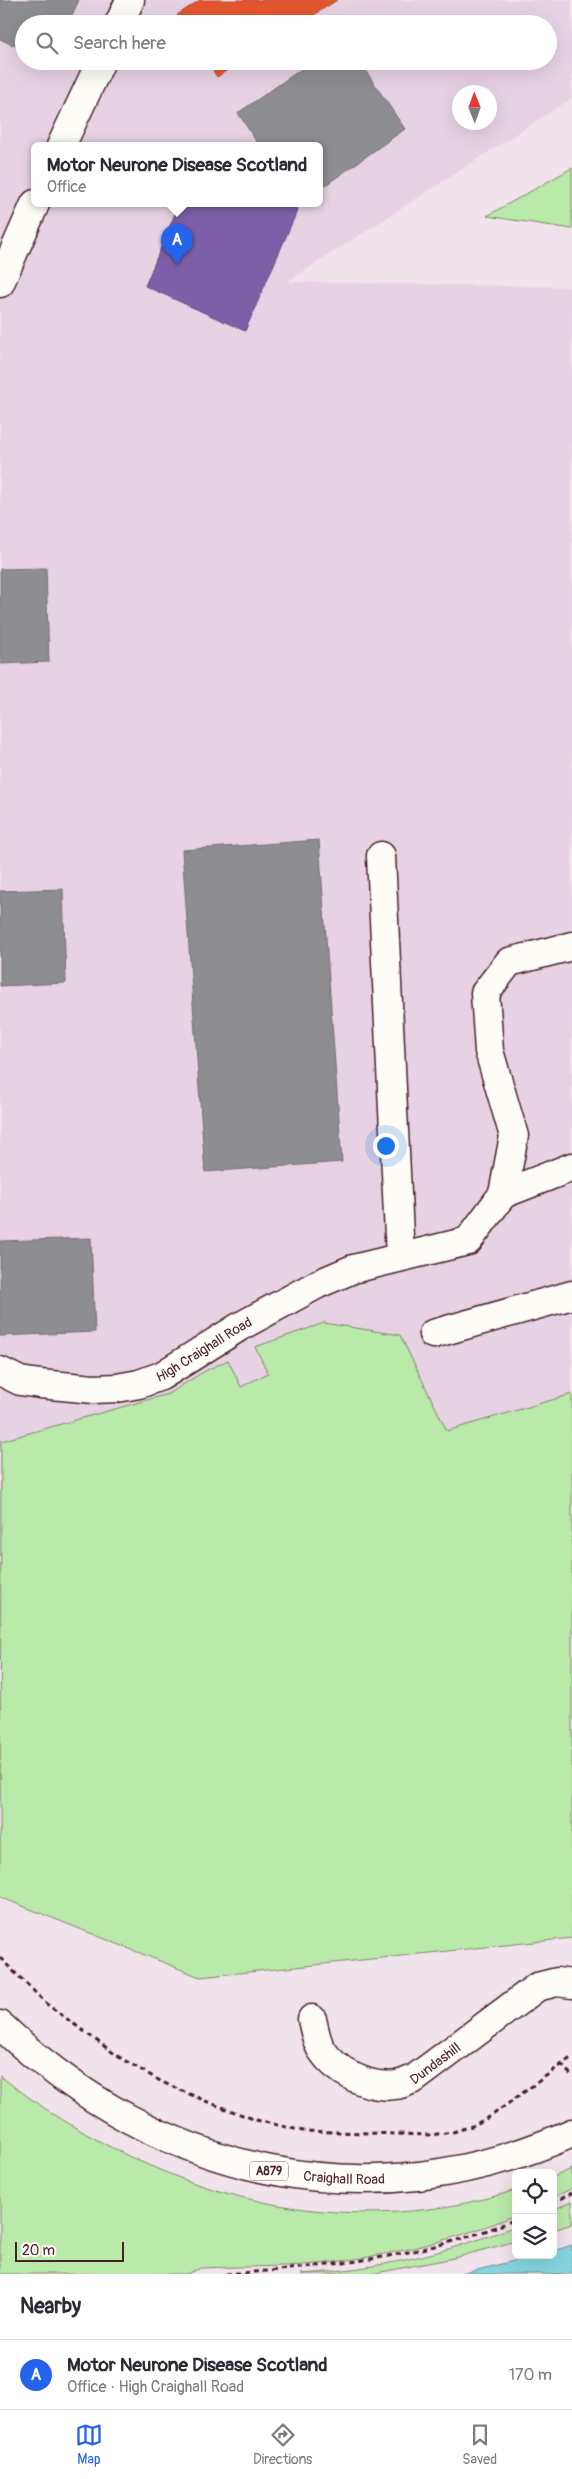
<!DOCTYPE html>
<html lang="en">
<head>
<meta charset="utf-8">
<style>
  body { margin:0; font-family:Pangolin,sans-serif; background:#f7f7f7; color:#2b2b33 }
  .controls { position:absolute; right:15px; bottom:15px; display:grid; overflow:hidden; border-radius:8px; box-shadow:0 5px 20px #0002 }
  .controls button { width:45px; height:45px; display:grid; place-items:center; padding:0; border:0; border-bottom:1px solid #e1e1e2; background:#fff; color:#2b2b33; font:25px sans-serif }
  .compass { position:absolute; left:452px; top:85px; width:45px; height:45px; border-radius:50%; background:#fff; box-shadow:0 5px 20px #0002; rotate:359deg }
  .scale { position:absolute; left:15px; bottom:12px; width:109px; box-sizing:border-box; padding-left:5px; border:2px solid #4a1f2b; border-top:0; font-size:14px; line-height:18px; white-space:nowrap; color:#4a1f2b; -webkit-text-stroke:4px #fdfcf7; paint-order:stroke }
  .you { position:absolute; left:385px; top:1145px; width:18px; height:18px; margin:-12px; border:4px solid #fff; border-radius:50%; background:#1a73e8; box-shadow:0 0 0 8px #1a73e833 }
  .badge { display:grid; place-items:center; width:32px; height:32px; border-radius:50%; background:#2563eb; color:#fff; font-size:16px; font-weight:700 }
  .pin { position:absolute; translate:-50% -41px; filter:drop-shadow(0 1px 2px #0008) }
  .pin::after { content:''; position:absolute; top:26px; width:18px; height:15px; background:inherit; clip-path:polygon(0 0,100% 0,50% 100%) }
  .popup { position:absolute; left:31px; top:142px; width:292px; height:65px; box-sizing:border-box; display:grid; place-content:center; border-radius:8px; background:#fff; filter:drop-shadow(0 1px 4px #0005); font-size:16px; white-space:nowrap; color:#7c7c81 }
  .popup b { font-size:19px; color:#2b2b33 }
  .popup::after { content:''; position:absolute; left:50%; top:100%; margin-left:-10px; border:10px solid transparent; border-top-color:#fff }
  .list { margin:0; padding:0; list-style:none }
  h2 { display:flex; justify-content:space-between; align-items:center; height:65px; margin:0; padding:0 20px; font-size:21px }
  h2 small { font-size:16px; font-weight:400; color:#7c7c81 }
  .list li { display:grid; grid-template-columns:32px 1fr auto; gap:15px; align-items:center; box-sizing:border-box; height:70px; padding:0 20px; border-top:1px solid #e1e1e2 }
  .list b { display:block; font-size:19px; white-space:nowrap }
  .list p { margin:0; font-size:16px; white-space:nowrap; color:#7c7c81 }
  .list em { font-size:16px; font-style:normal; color:#7c7c81 }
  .icon { flex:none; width:28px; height:28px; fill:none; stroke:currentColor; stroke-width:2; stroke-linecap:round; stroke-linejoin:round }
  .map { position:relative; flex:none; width:572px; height:2274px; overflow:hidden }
  .search { position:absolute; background:#fff; box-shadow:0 5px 20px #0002; left:15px; right:15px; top:15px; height:55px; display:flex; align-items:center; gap:12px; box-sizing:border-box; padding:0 18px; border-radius:28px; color:#7c7c81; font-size:19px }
  .sheet { height:135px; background:#fff }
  nav { display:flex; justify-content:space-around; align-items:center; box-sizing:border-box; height:70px; border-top:1px solid #e1e1e2; background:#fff; font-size:14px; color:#7c7c81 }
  nav a { display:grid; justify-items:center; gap:2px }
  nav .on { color:#2563eb }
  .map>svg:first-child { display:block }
  .built { fill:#e6d2e3; fill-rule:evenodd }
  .green { fill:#b9eaaa; stroke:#82846a }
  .water { fill:#85d5e0; stroke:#6d8c98 }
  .shops { fill:#e4572e; stroke:#b6462d }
  .offices { fill:#7b5ea7; stroke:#6c4b82 }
  .industry { fill:#8d8d92; stroke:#796c73 }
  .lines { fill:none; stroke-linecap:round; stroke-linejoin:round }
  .minor-casing { stroke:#4a1f2b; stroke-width:31 }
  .major-casing { stroke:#4a1f2b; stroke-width:31 }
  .path { stroke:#4a1f2b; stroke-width:3; stroke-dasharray:5 4; stroke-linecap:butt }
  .minor { stroke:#fdfcf7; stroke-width:28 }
  .major { stroke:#fdfcf7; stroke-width:28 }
  .labels { text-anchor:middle; stroke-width:5; stroke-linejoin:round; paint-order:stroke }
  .shield { fill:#fdfcf7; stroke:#806168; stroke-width:1 }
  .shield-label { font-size:12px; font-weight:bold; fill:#4a1f2b }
  .street-label { font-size:14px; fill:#4a1f2b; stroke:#fdfcf7 }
</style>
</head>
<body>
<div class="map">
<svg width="572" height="2274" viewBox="0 0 572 2274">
  <rect width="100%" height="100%" fill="#f0e3eb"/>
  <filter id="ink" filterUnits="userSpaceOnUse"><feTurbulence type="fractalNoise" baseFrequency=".02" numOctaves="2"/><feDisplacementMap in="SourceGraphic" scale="10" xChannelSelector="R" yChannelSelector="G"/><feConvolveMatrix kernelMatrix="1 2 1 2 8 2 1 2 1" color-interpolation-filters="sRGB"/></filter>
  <g filter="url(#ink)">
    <path class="built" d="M0,0H572V98L287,282L572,287V1938L200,1977L0,1897ZM24,24H548V61H24ZM460,92H490V122H460ZM34,146H320V204H34Z"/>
    <path class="green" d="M572,168V229L487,216Z
      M324,1323L400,1335L447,1431L572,1394V1938L200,1977L0,1897L1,1441L168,1394L203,1372L228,1360L241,1387L268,1373L255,1347Z
      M0,2076C148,2191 332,2248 516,2190V2215C461,2238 401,2253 342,2261C296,2268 248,2266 201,2268L186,2274H0Z
      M572,2169V2188L553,2198V2177Z
      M572,2201V2224L553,2230V2210Z
      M516,2226V2241L454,2258L371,2274H301C380,2269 443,2254 516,2226Z"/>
    <path class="water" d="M572,2245V2274H461L538,2255H553V2251Z"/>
    <path class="shops" d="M200,0H337L300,24H183L177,15Z
      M207,61H241L217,77Z"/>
    <path class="offices" d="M179,204H292L298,209L245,331L145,286Z"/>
    <path class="industry" d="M0,0H79L68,24H24V50L0,39Z
      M313,61H359L405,129L320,189V146H259L238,113Z
      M46,568L49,662L0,664V569Z
      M319,840L342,1162L205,1172L182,850Z
      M63,889L66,983L0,986V891Z
      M91,1238L95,1332L0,1336V1241Z"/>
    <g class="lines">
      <defs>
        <g id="minor">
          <path d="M119,24L130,0"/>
          <path d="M61,146L101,61"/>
          <path d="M0,283L35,204"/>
          <path d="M381,856L400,1257"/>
          <path d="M503,1194L572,1167"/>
          <path d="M433,1334L572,1295"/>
          <path id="s1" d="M0,1371L20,1381L40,1384L94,1389L117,1388L139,1384L161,1376L239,1327L318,1284L353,1269L468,1241L503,1194L514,1136L489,1051L485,993L509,962L572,946"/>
          <path id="s2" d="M312,2019C314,2028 316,2040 321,2049C336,2072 368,2089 396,2085C402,2084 408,2081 414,2079L537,1987L557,1982L572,1984"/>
        </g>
        <g id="major">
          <path id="s3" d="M0,2025C160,2176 368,2224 572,2133"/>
        </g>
      </defs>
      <use href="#minor" class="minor-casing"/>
      <use href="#major" class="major-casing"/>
      <path class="path" d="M0,1958L48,2005L119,2057L162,2082L208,2102L256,2120L303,2131L430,2135L453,2132L472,2126L491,2116L572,2057
        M561,2064L572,2076
        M553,2203L572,2193
        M226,2274C325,2267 424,2258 516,2219"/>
      <use href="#minor" class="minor"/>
      <use href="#major" class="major"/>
    </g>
  </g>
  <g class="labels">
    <rect class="shield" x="250" y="2161.5" width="38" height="19" rx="4"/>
    <g class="shield-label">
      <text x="269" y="2175">A879</text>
    </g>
    <g class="street-label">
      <text dy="5" stroke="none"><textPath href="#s1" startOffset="216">High Craighall Road</textPath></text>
      <text dy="5" stroke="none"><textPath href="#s2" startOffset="164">Dundashill</textPath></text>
      <text dy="5" stroke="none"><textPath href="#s3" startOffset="385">Craighall Road</textPath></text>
    </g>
  </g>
</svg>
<div class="controls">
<button><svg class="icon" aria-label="locate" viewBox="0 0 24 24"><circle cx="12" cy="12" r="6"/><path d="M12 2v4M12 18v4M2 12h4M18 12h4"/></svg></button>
<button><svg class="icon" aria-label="layers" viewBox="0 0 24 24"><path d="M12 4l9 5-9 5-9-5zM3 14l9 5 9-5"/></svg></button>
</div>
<svg class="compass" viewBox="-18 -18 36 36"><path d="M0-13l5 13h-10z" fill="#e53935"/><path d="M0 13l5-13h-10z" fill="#7c7c81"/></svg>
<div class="scale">20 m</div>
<div class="you"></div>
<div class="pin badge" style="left:177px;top:265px">A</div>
<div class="popup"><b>Motor Neurone Disease Scotland</b>Office</div>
<div class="search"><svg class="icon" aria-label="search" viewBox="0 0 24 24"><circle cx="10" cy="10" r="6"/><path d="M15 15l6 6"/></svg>Search here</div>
</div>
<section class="sheet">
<h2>Nearby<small></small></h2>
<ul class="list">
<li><span class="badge">A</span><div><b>Motor Neurone Disease Scotland</b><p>Office · High Craighall Road</p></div><em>170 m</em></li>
</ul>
</section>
<nav>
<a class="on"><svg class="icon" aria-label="map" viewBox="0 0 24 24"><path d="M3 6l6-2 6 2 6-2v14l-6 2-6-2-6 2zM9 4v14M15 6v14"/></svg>Map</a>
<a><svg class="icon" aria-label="directions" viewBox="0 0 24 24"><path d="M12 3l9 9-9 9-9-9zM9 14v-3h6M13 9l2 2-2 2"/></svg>Directions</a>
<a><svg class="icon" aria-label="saved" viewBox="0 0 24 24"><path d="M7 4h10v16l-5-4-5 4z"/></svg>Saved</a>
</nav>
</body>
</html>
